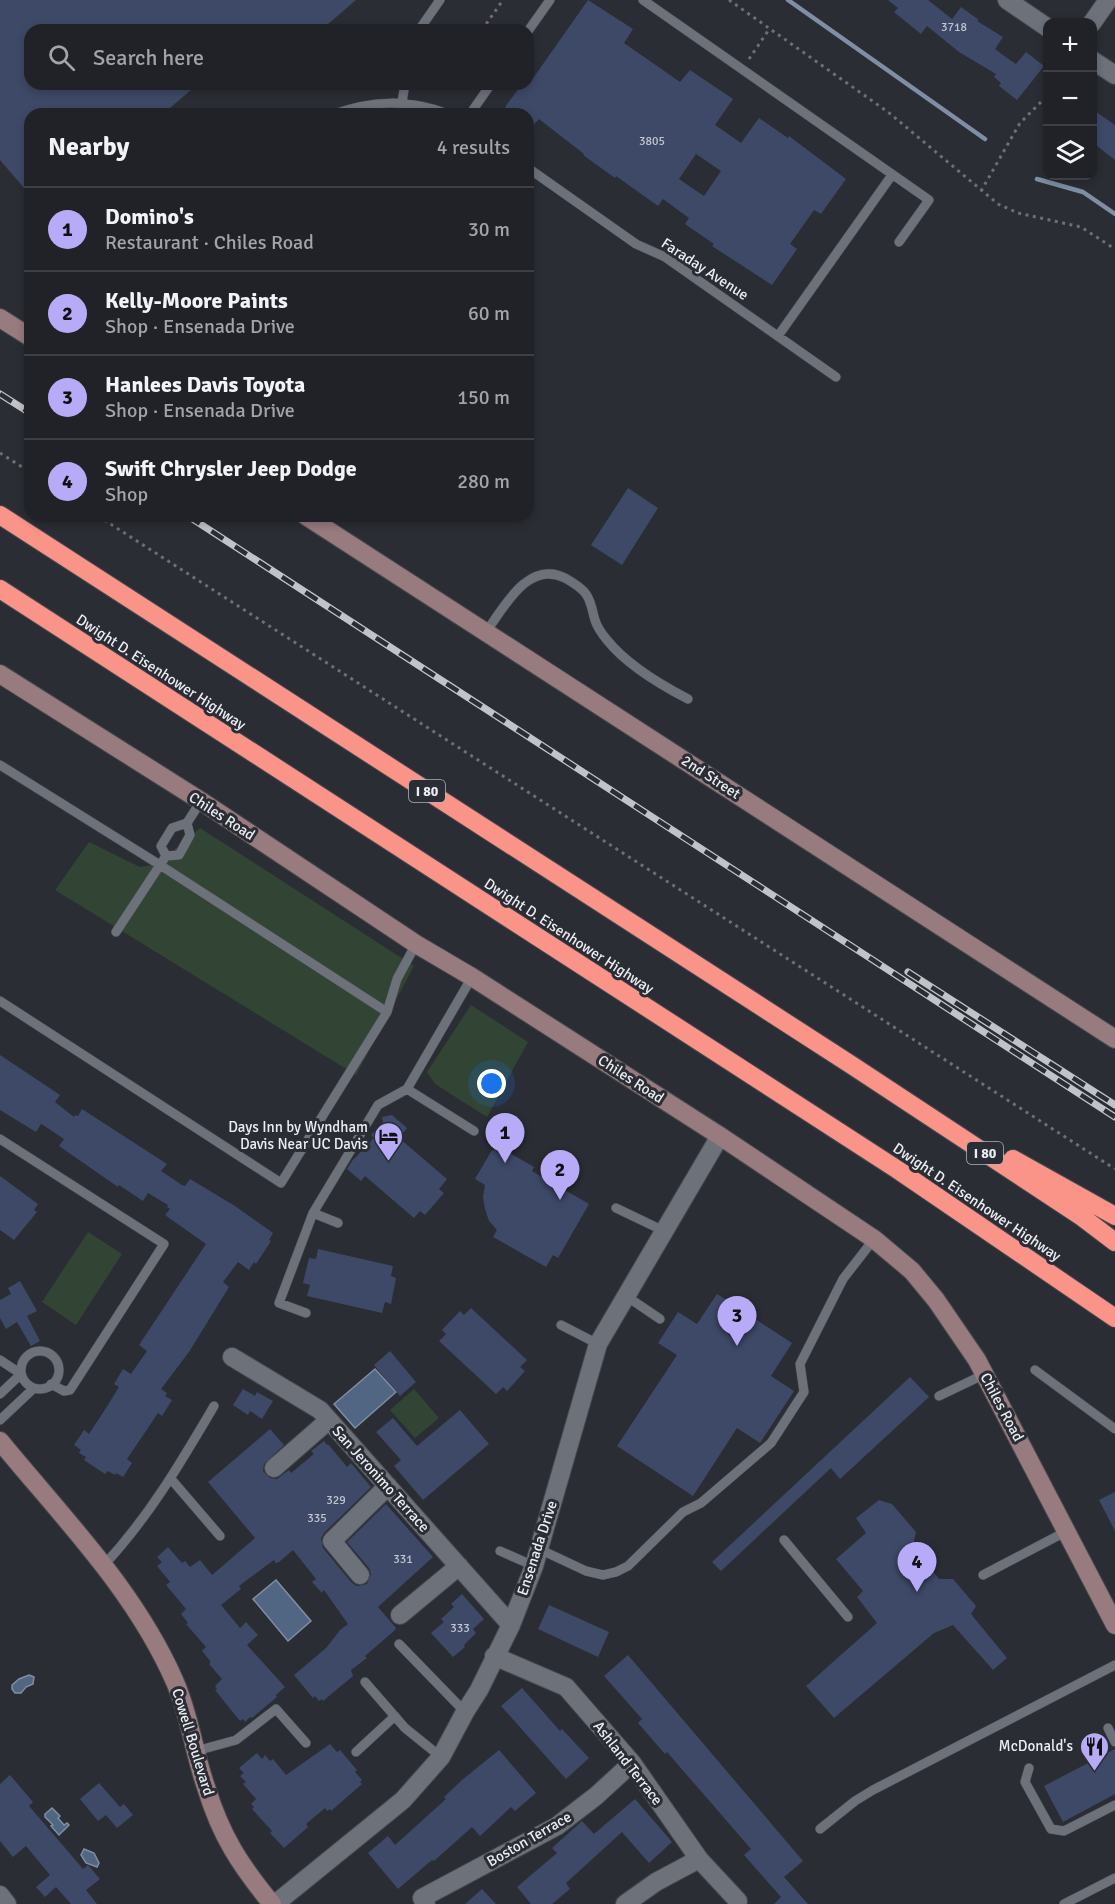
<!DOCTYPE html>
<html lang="en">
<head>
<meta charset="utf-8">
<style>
  body { margin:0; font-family:Signika,sans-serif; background:#282a2f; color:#f1f3f6 }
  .controls { position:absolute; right:18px; top:18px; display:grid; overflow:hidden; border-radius:12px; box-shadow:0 3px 9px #0003 }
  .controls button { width:54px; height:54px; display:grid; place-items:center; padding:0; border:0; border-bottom:2px solid #3d3f44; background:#202227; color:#f1f3f6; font:30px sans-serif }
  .you { position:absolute; left:492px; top:1084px; width:21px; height:21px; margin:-15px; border:4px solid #fff; border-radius:50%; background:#1a73e8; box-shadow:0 0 0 9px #1a73e833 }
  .badge { display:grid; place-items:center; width:39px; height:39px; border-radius:50%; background:#b7abf8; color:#111; font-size:20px; font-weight:700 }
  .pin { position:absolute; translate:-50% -50px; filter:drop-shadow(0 2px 3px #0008) }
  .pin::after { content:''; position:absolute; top:32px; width:21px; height:18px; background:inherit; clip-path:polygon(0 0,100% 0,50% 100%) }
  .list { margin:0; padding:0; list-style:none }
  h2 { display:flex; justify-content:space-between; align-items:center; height:78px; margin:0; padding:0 24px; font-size:26px }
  h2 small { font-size:20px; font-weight:400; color:#a2a4a7 }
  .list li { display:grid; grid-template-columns:39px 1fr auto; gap:18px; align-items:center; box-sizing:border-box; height:84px; padding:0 24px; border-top:2px solid #3d3f44 }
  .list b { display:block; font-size:22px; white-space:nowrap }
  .list p { margin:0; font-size:20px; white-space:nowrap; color:#a2a4a7 }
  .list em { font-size:20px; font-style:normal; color:#a2a4a7 }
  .icon { flex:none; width:33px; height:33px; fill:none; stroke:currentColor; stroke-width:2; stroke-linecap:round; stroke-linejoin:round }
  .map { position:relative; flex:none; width:1115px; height:1904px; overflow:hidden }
  .search { position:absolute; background:#202227; box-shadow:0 3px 9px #0003; left:24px; top:24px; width:510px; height:66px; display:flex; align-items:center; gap:15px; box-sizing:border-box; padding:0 21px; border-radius:18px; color:#a2a4a7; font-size:22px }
  .panel { position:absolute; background:#202227; box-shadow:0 3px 9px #0003; left:24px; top:108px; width:510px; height:414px; border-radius:18px }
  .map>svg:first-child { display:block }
  .green { fill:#324434 }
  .water { fill:#516683; stroke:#7f8ea4; stroke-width:1.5 }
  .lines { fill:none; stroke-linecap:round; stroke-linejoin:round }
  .stream { stroke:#7f8ea4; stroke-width:4.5 }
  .building { fill:#3e4967; fill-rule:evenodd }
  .lane-casing { stroke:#47494f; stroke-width:10 }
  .street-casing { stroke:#47494f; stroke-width:20 }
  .secondary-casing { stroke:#47494f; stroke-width:20 }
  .highway-casing { stroke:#47494f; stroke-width:20 }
  .path { stroke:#6c6f75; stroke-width:3; stroke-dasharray:3 4.5; stroke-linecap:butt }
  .lane { stroke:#6d717a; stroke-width:9 }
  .street { stroke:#6d717a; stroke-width:18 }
  .secondary { stroke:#977b7e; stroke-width:18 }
  .highway { stroke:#fa9388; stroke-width:18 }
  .rail-casing { stroke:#c1c3c8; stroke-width:7 }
  .rail { stroke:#2a2d34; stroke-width:4.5; stroke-dasharray:14; stroke-linecap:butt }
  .labels { text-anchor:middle; stroke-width:6; stroke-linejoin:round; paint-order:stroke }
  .number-label { font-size:12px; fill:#c0c4cf }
  .shield { fill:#2a2d34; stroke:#b1b3b9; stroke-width:1.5 }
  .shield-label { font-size:14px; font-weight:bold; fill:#ebedf2 }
  .street-label { font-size:15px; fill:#ebedf2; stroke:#2a2d34 }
  .poi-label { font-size:15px; fill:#ebedf2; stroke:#2a2d34; text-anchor:end }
</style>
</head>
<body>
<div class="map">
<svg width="1115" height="1904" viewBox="0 0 1115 1904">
  <rect width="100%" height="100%" fill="#2a2d34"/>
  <path class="green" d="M200,828L414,966L356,1075L55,890L89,842L140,867L157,864Z
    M471,1005L528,1042L487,1117L435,1084L427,1072Z
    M88,1232L122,1254L76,1325L42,1302Z
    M414,1389L439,1418L415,1438L390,1410Z"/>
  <path class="water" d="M375,1369L396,1392L355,1428L334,1404Z
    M276,1580L311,1621L288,1641L253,1599Z
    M29,1675L34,1677L33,1684L26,1687L21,1693H15L12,1689V1685L19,1679Z
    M52,1808L60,1816L58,1818L64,1825L67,1823L69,1825L59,1835L51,1826L53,1825L45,1817V1814Z
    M84,1849L94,1853L99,1863L97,1867L86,1863L81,1855Z"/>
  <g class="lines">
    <path class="stream" d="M788,0L985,139
      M1037,179L1083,192L1115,214"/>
  </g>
  <path class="building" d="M0,0H356L321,30H30V84H198L163,114H30V195L0,160Z
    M588,0L633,29L624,43L680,82L690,70L733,99L715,125L741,143L759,118L788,138L789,136L846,179L821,214L814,210L790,244L797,249L772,285L712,246L714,244L685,224L689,218L663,199L658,206L616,176L615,178L583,155L584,154L539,119L528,131V114H515L505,107L522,84H529ZM696,154L721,171L704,196L679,179Z
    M888,0H928L952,19L961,7L979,20L977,21L1003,37L995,49L1007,58L1016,64L1026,52L1044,66L1017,100L999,86L1001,83L994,77L996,74L959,52L927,26L921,34L894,12L898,8Z
    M1092,109L1115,125V160L1092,142Z
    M628,488L658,508L622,565L591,545Z
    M0,1055L60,1095L55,1102L74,1117L75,1115L78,1116L82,1109L167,1164L161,1171L182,1185L185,1186L190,1179L235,1206L273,1233L269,1240L271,1241L256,1264L254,1262L249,1270L238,1262L223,1282L229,1287L189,1352L161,1389L167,1393L165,1396L172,1400L162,1416L158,1413L127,1459L132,1463L123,1477L116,1473L115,1475L108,1471L105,1474L84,1460L86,1457L79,1453L81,1450L74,1445L84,1430L89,1434L106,1408L119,1387L114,1384L123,1369L131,1374L133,1371L147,1351L139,1345L206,1244L165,1215L170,1209L167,1207L168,1205L148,1193L143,1201L119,1185L118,1187L59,1146L64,1139L43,1125L41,1124L36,1132L0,1110Z
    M392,1115L407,1128L399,1138L447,1179L439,1189L444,1193L425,1215L420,1211L414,1218L365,1176L361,1181L347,1169L352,1161L374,1138L371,1135L383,1122L382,1117Z
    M496,1145L534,1167L532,1171L589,1204L558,1258L553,1255L546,1267L493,1237L497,1230L489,1221L485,1209L483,1197L485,1185L475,1179L492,1150H494Z
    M0,1176L38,1204L34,1210L37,1212L14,1240L0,1230Z
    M318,1249L393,1266L391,1276L396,1278L391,1304L385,1302L382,1313L307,1296L310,1285L303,1283L309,1258L316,1259Z
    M20,1281L37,1311L27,1316L40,1341L31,1346L17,1322L6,1329L0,1318V1300L11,1294L8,1288Z
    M717,1294L792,1343L771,1376L794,1391L760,1443L737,1428L693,1496L617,1446L677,1355L658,1343L678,1312L697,1324Z
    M471,1308L527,1360L520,1367L525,1371L507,1391L503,1387L496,1394L439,1341L446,1334L442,1330L460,1311L464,1315Z
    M390,1351L416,1382L400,1396L374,1365Z
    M910,1377L929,1397L840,1479L831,1468L721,1571L712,1562Z
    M243,1389L255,1396L257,1392L273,1401L262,1419L250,1411L248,1415L233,1405Z
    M460,1410L489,1444L423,1500L394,1466L401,1460L376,1432L393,1418L417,1446Z
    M270,1429L284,1445L264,1464L263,1471L270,1478L277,1479L289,1470L291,1473L314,1454L311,1451L324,1441L327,1445L328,1444L347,1467L351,1463L371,1487L324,1533L321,1538L323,1548L352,1583L357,1586L367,1584L371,1574L369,1568L347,1542L386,1504L433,1557L378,1607L396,1628L394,1631L365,1656L367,1658L351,1670L353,1676L323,1701L322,1699L319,1701L315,1696L313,1698L294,1675L326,1648L340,1630L348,1624L324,1590L322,1593L312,1582L316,1579L293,1550L279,1562L276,1563L274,1560L239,1586L241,1589L221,1605L240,1628L246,1622L258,1635L247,1645L285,1687L276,1695L277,1697L252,1718L250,1717L245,1722L243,1719L240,1721L215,1690L217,1689L215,1686L222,1679L209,1664L211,1662L202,1651L206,1647L186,1624L188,1623L181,1614L186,1609L166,1585L170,1582L157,1566L162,1562L157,1557L168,1547L182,1563L185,1561L190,1567L200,1560L212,1575L255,1538L208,1482Z
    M1115,1492V1531L1099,1500Z
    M879,1500L892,1504L916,1532L913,1546L939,1579H953L976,1606L971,1614L1007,1658L993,1670L953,1625L934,1633L834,1718L806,1686L877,1623L857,1597L863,1591L836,1559L866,1533L856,1518Z
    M462,1594L484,1619L473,1629L476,1633L464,1645L465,1647L453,1657L431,1633L444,1622L441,1619L454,1607L451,1604Z
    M549,1605L609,1632L598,1657L538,1629Z
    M628,1655L803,1861L784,1877L808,1904H774L781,1897L744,1855L751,1849L667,1752L665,1754L638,1723L642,1719L604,1676Z
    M522,1688L560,1731L562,1729L589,1758L566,1779L501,1706Z
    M330,1744L337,1752L340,1750L357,1770L355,1772L362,1780L360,1782L362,1784L331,1811L330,1809L327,1811L325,1808L306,1824L308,1827L284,1848L270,1833L272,1831L252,1809L254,1807L251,1804L256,1799L243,1784L246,1782L240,1776L244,1773L239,1768L257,1753L262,1759L265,1755L270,1761L273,1759L286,1775Z
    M1115,1749V1794L1063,1822L1044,1786Z
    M499,1750L536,1793L515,1811L511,1807L480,1836L472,1827L434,1861L432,1860L398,1889L368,1853L388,1836L395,1845L446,1799L444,1797L462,1780Z
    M10,1775L33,1802L29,1806L72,1856L83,1869L88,1865L100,1879L86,1890L97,1904H71L56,1887L45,1897L36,1887L50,1875L26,1846L13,1857L0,1841V1784Z
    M99,1783L120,1807L124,1804L133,1815L117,1828L106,1815L98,1821L80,1799Z
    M635,1799L672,1842L649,1863L622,1832L566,1883L570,1889L552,1904H531L517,1887L557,1853L552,1848L582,1821L594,1834Z
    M482,1889L496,1904H465Z"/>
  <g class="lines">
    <defs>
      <path id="lane" d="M643,0L929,200L899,242
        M419,30L440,0
        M528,31L550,0
        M402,102L405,84
        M334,114C374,100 407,99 448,114
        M470,114L491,84
        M528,168L636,244L665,257L836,377
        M778,336L892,175
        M486,632C503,609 528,559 565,578C572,582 581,587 586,594C592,603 592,611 595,620C597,627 602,634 607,640C627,665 659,684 688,699
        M0,765L160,865L166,856L179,855L190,835L187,823
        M166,856L161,846L172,828L187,823L201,801
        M116,932L160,865L387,1012
        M472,977L407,1089L474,1131
        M0,1001L281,1183L387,1012L397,979L416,944
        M0,1139L164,1244L70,1390L64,1391L51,1384
        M616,1208L664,1231
        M338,1223L313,1213L378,1105L407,1089
        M626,1296L660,1319
        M306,1313L279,1303L313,1213
        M561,1325L598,1344
        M21 1370a19 19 0 1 1 38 0a19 19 0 1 1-38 0Z
        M0,1360L21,1374L0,1394
        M1035,1370L1115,1429
        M939,1396L985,1374
        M0,1420L34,1388
        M171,1479L220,1536
        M784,1540L848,1617
        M539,1549L586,1571L603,1575L616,1572L628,1566L683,1512L701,1503L771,1443L804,1392L800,1364L843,1279L874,1239
        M500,1551L534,1566
        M104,1565C149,1517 181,1462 214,1406
        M983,1575L1067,1531
        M399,1644L465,1712
        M365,1682L405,1728L441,1757
        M1108,1728L1115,1742
        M196,1751L236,1740L276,1709L306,1743
        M356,1752L395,1716
        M1029,1768L1025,1782L1051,1829L1064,1831L1115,1805
        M820,1829L855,1801L873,1790L1115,1665
        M1064,1904L1115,1878"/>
      <path id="street" d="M1007,0L1048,28
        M1092,23L1108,0
        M1092,60L1115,75
        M232,1357L320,1410L511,1625
        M274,1468L329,1420
        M360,1575L332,1541L388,1486
        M400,1615L459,1566
        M494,1656L566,1687L632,1763L699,1859L738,1901
        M0,1895L7,1904
        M275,1904L403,1800L441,1757L465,1712L479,1690L511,1625L534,1566L598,1344L720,1136
        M426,1904L422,1898L557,1826L596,1796L632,1763
        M625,1904L656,1882L699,1859"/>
      <path id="secondary" d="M0,318L30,337
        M306,516L1115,1039
        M0,674L201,801L416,944L472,977L720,1136L874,1239L912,1271L936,1300L977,1360L1115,1625
        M0,1441C63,1518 135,1590 175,1682C190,1716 194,1753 206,1787C221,1836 240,1865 272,1904"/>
      <path id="highway" d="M0,515L853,1066L1082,1217L1115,1242
        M0,589L898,1170L1115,1318
        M1013,1159L1115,1216"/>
    </defs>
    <use href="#lane" class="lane-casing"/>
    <use href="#street" class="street-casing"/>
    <use href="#secondary" class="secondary-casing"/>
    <use href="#highway" class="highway-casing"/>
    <path class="path" d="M729,0L888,112L998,204L1018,213L1081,227L1115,249
      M482,30L503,0
      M749,59L770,28
      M443,88L445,84
      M981,191L1020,123L1048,95
      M0,453L30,472
      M98,516L1115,1169"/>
    <use href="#lane" class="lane"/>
    <use href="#street" class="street"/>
    <use href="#secondary" class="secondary"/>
    <use href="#highway" class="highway"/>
    <defs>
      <path id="rail" d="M0,394L30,413
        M188,516L1115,1117
        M908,972L1115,1105"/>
    </defs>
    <use href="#rail" class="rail-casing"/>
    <use href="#rail" class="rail"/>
  </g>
  <defs>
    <symbol id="hotel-pin" viewBox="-11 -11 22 30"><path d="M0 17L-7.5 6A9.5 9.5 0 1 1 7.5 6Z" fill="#b7abf8" stroke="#2a2d34"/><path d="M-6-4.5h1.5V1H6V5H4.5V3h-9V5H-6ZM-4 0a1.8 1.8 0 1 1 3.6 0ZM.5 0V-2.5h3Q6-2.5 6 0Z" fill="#111"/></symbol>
    <symbol id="restaurant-pin" viewBox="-11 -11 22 30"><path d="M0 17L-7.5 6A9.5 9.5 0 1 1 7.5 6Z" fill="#b7abf8" stroke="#2a2d34"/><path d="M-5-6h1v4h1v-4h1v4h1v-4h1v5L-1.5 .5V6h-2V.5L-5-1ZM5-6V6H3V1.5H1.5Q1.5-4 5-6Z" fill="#111"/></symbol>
  </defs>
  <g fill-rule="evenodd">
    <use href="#hotel-pin" x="372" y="1120" width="33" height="45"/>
    <use href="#restaurant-pin" x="1078" y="1730" width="33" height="45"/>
  </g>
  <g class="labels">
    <g class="number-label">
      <text x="954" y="31">3718</text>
      <text x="652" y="145">3805</text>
      <text x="336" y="1504">329</text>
      <text x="317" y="1522">335</text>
      <text x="403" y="1563">331</text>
      <text x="460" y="1632">333</text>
    </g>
    <g class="shield">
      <rect x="409" y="780" width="36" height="22" rx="4.5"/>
      <rect x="967" y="1142" width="36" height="22" rx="4.5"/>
    </g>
    <g class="shield-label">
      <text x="427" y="796">I 80</text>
      <text x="985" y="1158">I 80</text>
    </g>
    <g class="street-label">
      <text transform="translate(705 269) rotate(33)" y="5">Faraday Avenue</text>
      <text transform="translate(161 672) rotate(33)" y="5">Dwight D. Eisenhower Highway</text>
      <text transform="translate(711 777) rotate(33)" y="5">2nd Street</text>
      <text transform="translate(222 816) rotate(33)" y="5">Chiles Road</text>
      <text transform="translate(569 936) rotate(33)" y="5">Dwight D. Eisenhower Highway</text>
      <text transform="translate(631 1079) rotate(33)" y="5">Chiles Road</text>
      <text transform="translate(977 1202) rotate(34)" y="5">Dwight D. Eisenhower Highway</text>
      <text transform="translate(1002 1407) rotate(62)" y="5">Chiles Road</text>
      <text transform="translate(381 1479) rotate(48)" y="5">San Jeronimo Terrace</text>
      <text transform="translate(537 1548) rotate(-72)" y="5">Ensenada Drive</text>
      <text transform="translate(193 1742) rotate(73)" y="5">Cowell Boulevard</text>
      <text transform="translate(628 1763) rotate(52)" y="5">Ashland Terrace</text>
      <text transform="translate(529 1839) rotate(-30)" y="5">Boston Terrace</text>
    </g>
    <g class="poi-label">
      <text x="368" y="1132">Days Inn by Wyndham<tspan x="368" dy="17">Davis Near UC Davis</tspan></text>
      <text x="1073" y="1751">McDonald's</text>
    </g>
  </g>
</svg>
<div class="controls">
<button>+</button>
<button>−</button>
<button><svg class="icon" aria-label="layers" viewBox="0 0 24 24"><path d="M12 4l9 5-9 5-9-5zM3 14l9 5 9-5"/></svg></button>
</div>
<div class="you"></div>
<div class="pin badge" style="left:505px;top:1163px">1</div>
<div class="pin badge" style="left:560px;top:1200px">2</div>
<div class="pin badge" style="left:737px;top:1346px">3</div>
<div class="pin badge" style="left:917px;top:1592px">4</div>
<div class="search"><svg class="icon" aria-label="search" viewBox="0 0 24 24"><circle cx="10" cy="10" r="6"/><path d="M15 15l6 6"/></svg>Search here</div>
<section class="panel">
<h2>Nearby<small>4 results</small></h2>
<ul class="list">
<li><span class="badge">1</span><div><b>Domino's</b><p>Restaurant · Chiles Road</p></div><em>30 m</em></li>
<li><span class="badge">2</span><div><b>Kelly-Moore Paints</b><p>Shop · Ensenada Drive</p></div><em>60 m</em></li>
<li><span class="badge">3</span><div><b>Hanlees Davis Toyota</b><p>Shop · Ensenada Drive</p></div><em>150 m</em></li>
<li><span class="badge">4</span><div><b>Swift Chrysler Jeep Dodge</b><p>Shop</p></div><em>280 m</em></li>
</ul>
</section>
</div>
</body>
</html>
